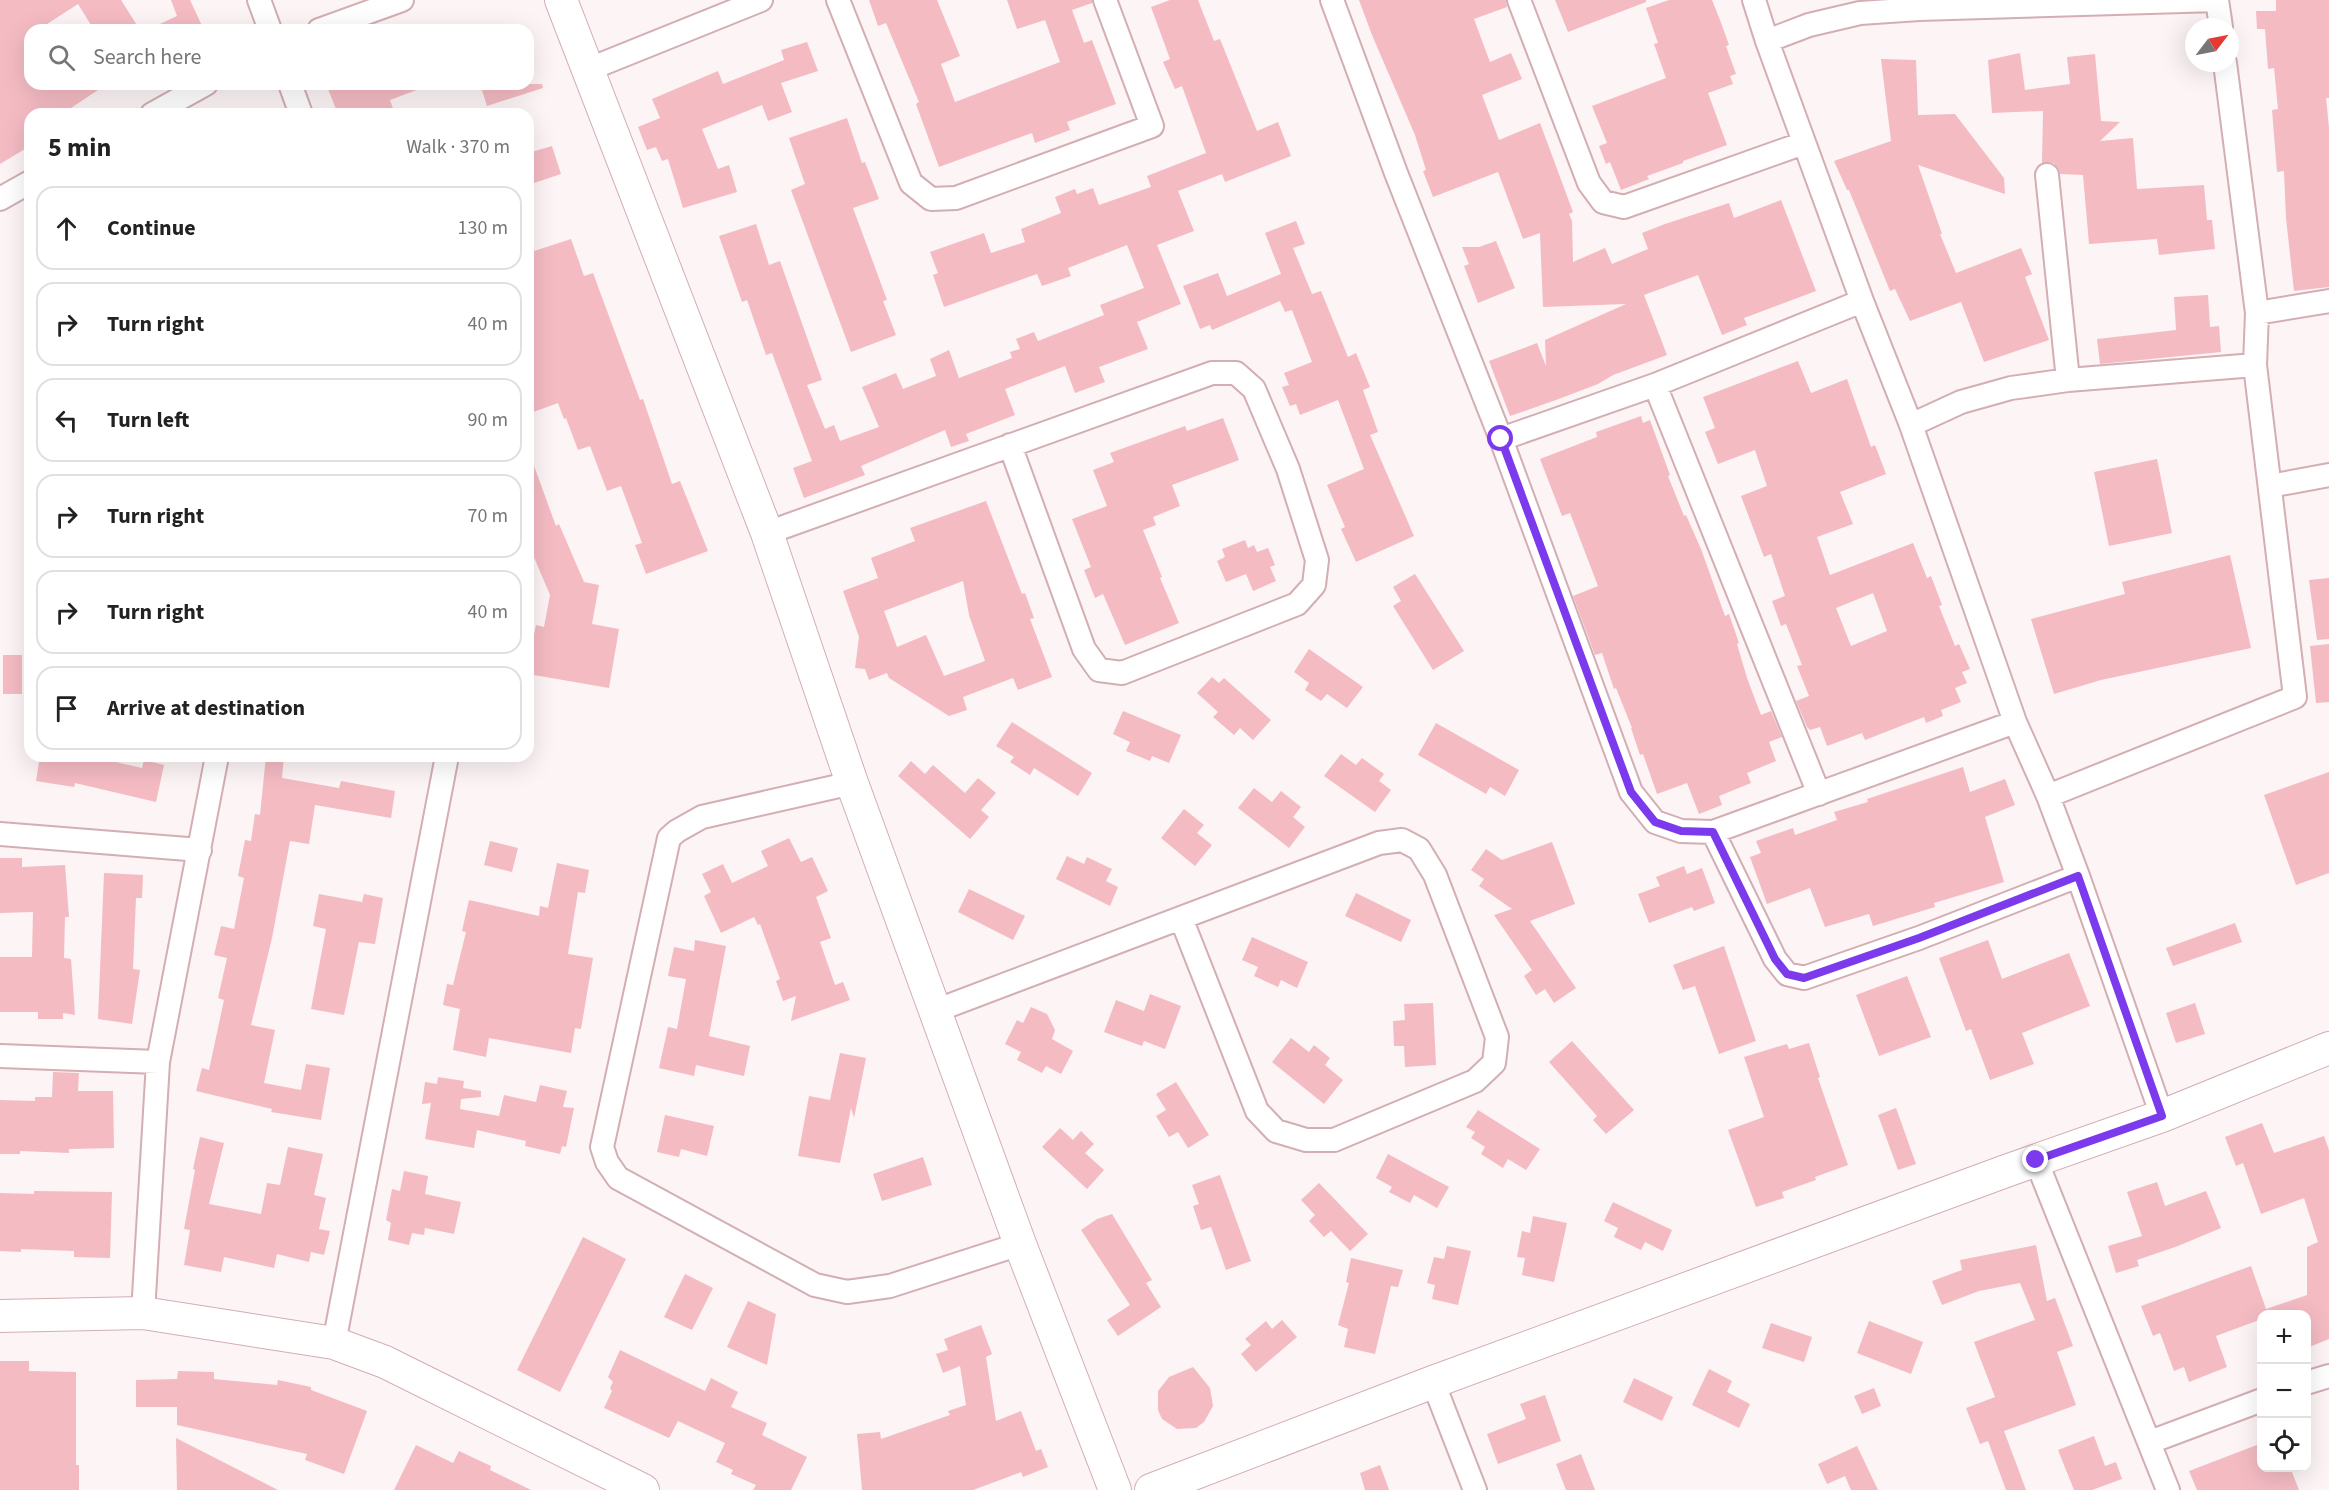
<!DOCTYPE html>
<html lang="en">
<head>
<meta charset="utf-8">
<style>
  body { margin:0; font-family:"Source Sans 3",sans-serif; background:#f6f6f6; color:#222 }
  .controls { position:absolute; right:18px; bottom:18px; display:grid; overflow:hidden; border-radius:12px; box-shadow:0 6px 24px #0002 }
  .controls button { width:54px; height:54px; display:grid; place-items:center; padding:0; border:0; border-bottom:2px solid #e0e0e0; background:#fff; color:#222; font:30px sans-serif }
  .compass { position:absolute; left:2185px; top:18px; width:54px; height:54px; border-radius:50%; background:#fff; box-shadow:0 6px 24px #0002; rotate:58deg }
  .stop { position:absolute; width:18px; height:18px; margin:-14px; border:4px solid #7c3aed; border-radius:50%; background:#fff }
  .stop.end { background:#7c3aed; border-color:#fff; box-shadow:0 2px 6px #0008 }
  .list { margin:0; padding:0; list-style:none }
  h2 { display:flex; justify-content:space-between; align-items:center; height:78px; margin:0; padding:0 24px; font-size:26px }
  h2 small { font-size:20px; font-weight:400; color:#767676 }
  .list li { display:grid; grid-template-columns:39px 1fr auto; gap:18px; align-items:center; box-sizing:border-box; height:84px; margin:0 12px 12px; padding:0 12px; border:2px solid #e0e0e0; border-radius:18px }
  .list b { display:block; font-size:22px; white-space:nowrap }
  .list em { font-size:20px; font-style:normal; color:#767676 }
  .icon { flex:none; width:33px; height:33px; fill:none; stroke:currentColor; stroke-width:2; stroke-linecap:round; stroke-linejoin:round }
  .map { position:relative; flex:none; width:2329px; height:1490px; overflow:hidden }
  .search { position:absolute; background:#fff; box-shadow:0 6px 24px #0002; left:24px; top:24px; width:510px; height:66px; display:flex; align-items:center; gap:15px; box-sizing:border-box; padding:0 21px; border-radius:18px; color:#767676; font-size:22px }
  .panel { position:absolute; background:#fff; box-shadow:0 6px 24px #0002; left:24px; top:108px; width:510px; height:654px; border-radius:18px }
  .map>svg:first-child { display:block }
  .building { fill:#f4bbc3; fill-rule:evenodd }
  .lines { fill:none; stroke-linecap:round; stroke-linejoin:round }
  .street-casing { stroke:#d3aeb3; stroke-width:26 }
  .secondary-casing { stroke:#d3aeb3; stroke-width:34 }
  .street { stroke:#fff; stroke-width:22 }
  .secondary { stroke:#fff; stroke-width:32 }
  .route { stroke:#7c3aed; stroke-width:8 }
</style>
</head>
<body>
<div class="map">
<svg width="2329" height="1490" viewBox="0 0 2329 1490">
  <rect width="100%" height="100%" fill="#fcf4f5"/>
  <path class="building" d="M0,0H121L140,30H94L78,4L44,26L45,30H30V84H107L62,114H30V146L0,164Z
    M171,0H190L204,30H147L177,16Z
    M869,0H937L960,56L941,64L955,102L1060,62L1045,20L1017,29L1007,0H1092V3L1072,10L1084,43L1092,40L1116,104L1067,122L1070,130L1035,143L1032,133L939,167L916,104L919,102L886,23L878,26Z
    M1170,0H1198L1214,41L1220,39L1257,131L1278,122L1291,156L1225,182L1222,174L1178,191L1194,231L1157,245L1181,304L1137,322L1148,349L1099,367L1105,382L1075,393L1065,366L1005,389L1015,415L966,434L969,441L951,447L945,430L861,466L865,475L804,498L793,468L812,461L772,353L766,355L747,300L742,302L719,236L756,224L769,265L780,261L822,380L807,385L825,429L834,425L840,441L879,427L862,387L896,373L903,389L936,376L930,359L949,350L959,378L1012,358L1010,352L1020,349L1016,339L1034,332L1038,341L1104,315L1100,305L1144,288L1127,245L1068,268L1071,276L1042,286L1037,274L944,307L933,275L938,273L930,252L984,233L991,253L1025,242L1021,229L1061,213L1055,197L1075,189L1077,194L1093,188L1099,205L1151,187L1147,176L1206,153L1182,86L1175,89L1163,62L1170,59L1151,7Z
    M1359,0H1506L1507,7L1474,19L1490,62L1511,53L1522,79L1482,95L1499,140L1540,123L1573,212L1569,214L1572,221L1573,262L1605,248L1612,264L1648,249L1642,233L1665,224L1729,203L1734,218L1781,200L1816,291L1744,318L1747,325L1722,335L1698,275L1644,295L1667,355L1613,375L1598,384L1556,400L1510,416L1489,361L1537,343L1546,366L1545,340L1626,304L1543,307L1540,233L1523,239L1498,172L1433,197L1423,171L1426,170L1415,135L1372,35Z
    M1555,0H1646V2L1568,32Z
    M1669,0H1712L1720,20L1729,45L1726,46L1736,74L1730,76L1733,84L1708,93L1727,145L1683,161V163L1647,176L1649,179L1621,190L1610,162L1606,164L1599,146L1607,143L1592,106L1666,78L1654,44L1658,43L1646,8Z
    M2276,0H2329V98H2326L2329,128V287L2294,291L2286,218L2284,171L2277,172L2272,110L2278,109L2274,68L2268,69L2265,29H2257L2256,11H2276Z
    M807,42L818,71L781,83L792,112L768,121L762,105L702,129L718,169L729,165L737,192L683,208L668,159L662,161L656,147L647,150L638,127L660,118L652,99L718,71L723,84L784,60L781,50Z
    M2020,53L2025,90L2070,84L2067,57L2095,54L2101,121L2120,122L2100,141L2133,138L2137,189L2204,185L2207,220H2212L2215,249L2159,255L2157,239L2089,244L2083,175L2060,174L2058,168L2053,163H2042L2043,111L1992,113L1988,60Z
    M1881,59L1916,60L1918,115L1955,114L2004,178L2005,194L1918,165L1942,234H1940L1956,273L2021,248L2032,274L2025,277L2049,340L1984,362L1961,302L1910,321L1895,289L1890,291L1849,190H1847L1834,161L1891,141Z
    M326,84H427V86L390,100L395,114H338Z
    M480,84H542L543,88L487,106Z
    M847,118L862,163L865,162L879,199L853,208L887,300L883,301L896,335L851,352L791,190L805,184L789,138Z
    M552,146L561,174L528,185V153Z
    M1296,221L1305,244L1293,248L1312,294L1321,291L1348,357L1356,353L1370,387L1363,390L1378,432L1370,435L1414,536L1356,562L1341,529L1345,527L1327,485L1364,469L1338,400L1300,415L1296,404L1290,406L1282,387L1289,385L1284,373L1312,362L1292,310L1285,312L1280,301L1212,330L1210,325L1200,329L1183,286L1218,273L1227,296L1281,274L1265,233Z
    M571,239L584,276L593,273L640,400L643,399L672,484L680,481L708,551L646,574L635,545L642,543L621,486L607,491L590,446L578,450L566,418L564,419L558,403L528,414V253Z
    M1496,241L1515,288L1478,303L1464,266L1469,264L1462,247H1479Z
    M2208,295L2210,327L2219,326L2221,352L2100,364L2097,339L2176,330L2174,297Z
    M1798,361L1811,393L1847,379L1871,447L1875,445L1886,474L1840,492L1853,524L1817,537L1830,575L1913,543L1927,578L1931,576L1942,605L1939,606L1955,646L1959,644L1970,669L1962,672L1967,683L1955,688L1961,702L1941,710L1943,716L1926,723L1924,717L1865,740L1862,733L1827,746L1820,727L1810,730L1807,727L1796,701L1809,696L1797,666L1802,665L1786,624L1781,626L1772,601L1785,596L1771,554L1764,557L1741,496L1767,486L1755,450L1718,464L1705,432L1715,428L1703,397ZM1873,593L1887,631L1851,646L1836,608Z
    M1641,416L1643,423L1650,420L1670,475L1668,476L1684,516L1686,515L1701,549L1725,616L1729,614L1739,643L1737,644L1747,678L1761,715L1771,711L1782,737L1769,742L1776,761L1747,773L1751,783L1719,796L1722,805L1699,814L1687,783L1657,794L1643,754L1640,755L1631,728H1632L1616,688L1614,689L1602,653L1595,655L1573,596L1598,586L1570,513L1562,516L1540,459L1597,437L1596,432Z
    M1223,418L1239,460L1172,485L1180,506L1153,517L1156,525L1143,530L1162,577L1160,578L1179,623L1125,645L1103,594L1095,598L1084,570L1091,567L1072,519L1107,506L1093,470L1114,462L1110,453L1185,426L1187,431Z
    M528,455H530L556,526L559,524L584,582L599,585L592,624L619,629L609,688L528,674V663L536,625L544,627L550,595L533,555L528,558Z
    M2157,459L2172,533L2109,546L2094,472Z
    M986,501L1022,594L1025,593L1034,618L1030,619L1052,677L1018,690L1013,678L963,697L967,710L949,716L889,678L887,673L869,680L865,669L855,668L859,637L843,591L878,578L871,558L915,541L910,528ZM963,581L969,615L985,661L944,676L926,635L897,647L884,611Z
    M1245,540L1248,548L1254,545L1257,552L1268,548L1275,565L1270,567L1276,581L1253,591L1246,574L1226,582L1217,561L1225,557L1222,549Z
    M2230,555L2251,648L2101,680L2054,694L2031,619L2125,594L2122,582Z
    M1415,574L1464,651L1433,670L1393,606L1401,601L1393,587Z
    M2329,578V639L2317,640L2309,580Z
    M2329,644V702L2316,703L2310,646Z
    M1309,649L1363,687L1347,708L1327,694L1321,701L1305,690L1309,683L1294,672Z
    M3,655H22V694H3Z
    M1212,677L1219,683L1224,678L1271,720L1253,740L1240,728L1234,735L1213,717L1218,712L1197,693Z
    M1123,711L1181,735L1169,763L1152,756L1150,761L1126,751L1130,742L1113,734Z
    M1012,722L1092,773L1078,796L1034,768L1030,775L1010,762L1014,757L996,746Z
    M1436,723L1519,770L1505,796L1490,787L1486,794L1418,755Z
    M1341,754L1356,765L1362,758L1384,774L1379,781L1391,790L1375,812L1324,776Z
    M40,756H89L142,768L144,760L164,765L156,802L75,783L74,787L36,781Z
    M266,756H284L282,778L339,788L341,781L395,791L391,818L315,805L309,844L290,841L272,938L251,1025L275,1030L264,1083L301,1090L306,1064L330,1068L321,1120L271,1112L272,1109L196,1091L202,1068L209,1070L224,1000L218,998L227,958L214,955L221,926L234,929L244,878L238,876L245,840L251,841L255,814L260,815Z
    M911,761L925,774L933,765L965,793L978,778L996,793L981,810L989,817L970,839L898,776Z
    M1963,767L1970,792L2005,779L2015,805L1985,817L2004,882L1934,903L1935,907L1873,926L1869,914L1825,927L1810,888L1767,904L1750,857L1761,853L1756,841L1793,828L1795,835L1837,820L1834,812L1868,802L1867,799Z
    M2329,772V873L2296,885L2264,795Z
    M1254,788L1272,802L1281,791L1301,807L1293,817L1305,827L1289,848L1238,808Z
    M1184,809L1204,825L1197,833L1212,845L1195,866L1161,838Z
    M789,838L801,862L812,857L828,891L816,897L831,938L820,942L835,985L843,982L850,1000L791,1021L796,996L783,1001L776,981L780,979L760,924L758,925L754,917L721,933L704,896L711,892L702,874L723,864L732,883L768,866L761,851Z
    M490,841L518,848L512,872L484,865Z
    M1552,842L1575,904L1530,921L1576,988L1554,1003L1545,989L1536,995L1524,976L1532,970L1494,915L1512,909L1479,886L1484,879L1471,870L1486,849L1502,860Z
    M1067,856L1084,864L1087,857L1112,869L1106,881L1118,887L1110,906L1056,879Z
    M0,858H22V867L65,865L69,917H65L64,958L71,959L75,1015L63,1013V1019H38V1012H0V957H32L33,912L0,913Z
    M557,863L589,870L585,893L578,892L568,954L593,958L581,1029L575,1028L571,1053L489,1038L486,1057L453,1050L460,1009L443,1005L447,984L453,985L466,932L462,931L469,900L539,916L540,906L548,908Z
    M1684,866L1687,874L1702,868L1715,903L1694,911L1692,907L1649,923L1638,894L1660,886L1656,877Z
    M104,873L143,875L142,898H136L133,969L140,970L132,1024L98,1019Z
    M969,889L1025,916L1013,940L958,912Z
    M1356,893L1411,920L1401,942L1345,916Z
    M319,894L362,902L364,894L383,898L375,944L359,942L344,1015L311,1009L326,929L313,926Z
    M2235,923L2242,942L2173,966L2166,948Z
    M1252,937L1308,962L1297,988L1281,980L1278,987L1254,976L1258,967L1242,960Z
    M695,940L726,946L709,1036L750,1046L744,1076L696,1065L694,1076L659,1068L668,1027L677,1029L686,979L668,976L674,947L694,951Z
    M1988,940L2002,979L2069,953L2090,1006L2022,1033L2034,1064L1990,1080L1971,1029L1966,1031L1939,958Z
    M1724,946L1756,1041L1719,1054L1695,986L1683,990L1673,965Z
    M1907,976L1931,1037L1879,1056L1856,995Z
    M1150,994L1181,1006L1165,1049L1144,1041L1142,1046L1104,1032L1116,1000L1144,1011Z
    M1433,1003L1436,1065L1405,1067L1404,1046H1394L1393,1021L1405,1020L1404,1004Z
    M2195,1003L2205,1034L2176,1043L2166,1013Z
    M1031,1007L1047,1014L1055,1030L1052,1039L1073,1051L1061,1074L1046,1066L1042,1073L1017,1060L1021,1052L1005,1044L1017,1020L1023,1023Z
    M1291,1038L1309,1052L1314,1045L1330,1058L1325,1065L1343,1080L1324,1104L1272,1062Z
    M1572,1041L1634,1110L1606,1134L1593,1120L1597,1116L1549,1062Z
    M1809,1043L1820,1077L1818,1078L1848,1165L1815,1177L1816,1180L1782,1192L1784,1198L1756,1207L1728,1130L1764,1117L1744,1057L1787,1044L1789,1049Z
    M840,1053L866,1058L854,1118L851,1108L840,1163L798,1156L809,1096L830,1100Z
    M53,1072L79,1073L78,1091H113L114,1148L69,1149V1153L20,1151V1154H0V1100L35,1101V1097H52Z
    M438,1077L464,1081L463,1088L481,1091V1097L461,1099L460,1109L499,1116L504,1095L536,1102L540,1085L567,1091L563,1107L574,1108L566,1147L562,1146L560,1154L525,1146L526,1141L477,1130L474,1148L425,1139L431,1103L422,1104L425,1082L437,1084Z
    M1176,1082L1209,1135L1188,1148L1178,1132L1169,1137L1156,1116L1166,1110L1156,1094Z
    M1896,1108L1916,1164L1898,1170L1878,1115Z
    M1478,1110L1540,1149L1526,1170L1508,1159L1503,1168L1481,1154L1485,1147L1471,1138L1475,1132L1466,1127Z
    M665,1115L714,1126L707,1156L681,1149L679,1157L657,1152Z
    M2262,1123L2274,1153L2324,1136L2329,1150V1339L2307,1348V1314H2262V1319L2216,1336L2227,1367L2189,1382L2184,1367L2174,1371L2160,1333L2153,1336L2141,1306L2251,1266L2266,1309L2307,1295V1247L2318,1242L2304,1198L2261,1214L2243,1163L2236,1166L2225,1137Z
    M1060,1128L1073,1140L1081,1131L1094,1144L1085,1153L1104,1170L1087,1189L1042,1147Z
    M200,1137L224,1143L209,1204L261,1214L267,1183L280,1185L288,1147L323,1154L314,1195L326,1198L319,1229L330,1231L324,1255L311,1252L309,1262L277,1254L274,1268L224,1257L221,1272L184,1265L190,1230L184,1229L195,1170L193,1169Z
    M1388,1154L1449,1187L1437,1208L1414,1195L1410,1203L1389,1192L1392,1187L1376,1178Z
    M923,1157L932,1185L882,1201L873,1174Z
    M404,1171L428,1176L425,1194L461,1202L454,1234L425,1228L424,1235L412,1233L409,1245L388,1240L391,1223L386,1220L392,1189L400,1191Z
    M1220,1175L1251,1261L1226,1270L1211,1227L1201,1230L1193,1206L1199,1204L1192,1185Z
    M2157,1182L2165,1206L2206,1191L2221,1228L2178,1246L2137,1260L2139,1266L2116,1273L2108,1246L2142,1236L2127,1192Z
    M1319,1183L1368,1234L1350,1251L1331,1231L1324,1237L1309,1221L1315,1215L1301,1200Z
    M34,1191L112,1192L110,1258L74,1257V1251L21,1249V1252L0,1251V1193L34,1194Z
    M1613,1202L1672,1230L1663,1251L1645,1242L1641,1250L1614,1237L1618,1228L1604,1221Z
    M1112,1214L1152,1280L1146,1283L1161,1307L1118,1336L1107,1320L1130,1305L1081,1230L1097,1219Z
    M1533,1216L1567,1223L1554,1282L1522,1275L1525,1258L1517,1257L1522,1231L1530,1233Z
    M583,1237L626,1259L560,1392L517,1370Z
    M2036,1245L2047,1301L2055,1298L2073,1346L2057,1352L2076,1405L2004,1431L2026,1490H2006L1988,1441L1980,1444L1966,1408L1995,1397L1974,1342L2035,1320L2020,1283L1979,1291L1942,1305L1932,1281L1962,1270L1960,1260Z
    M1447,1246L1471,1251L1458,1305L1432,1299L1435,1285L1427,1283L1434,1257L1444,1259Z
    M1351,1258L1403,1270L1398,1287L1391,1286L1375,1354L1344,1347L1348,1329L1338,1325L1349,1283L1346,1282Z
    M685,1274L713,1288L692,1330L664,1317Z
    M748,1301L776,1314L767,1365L727,1347Z
    M1282,1320L1297,1337L1256,1372L1241,1354L1251,1345L1245,1339L1266,1321L1272,1329Z
    M1869,1321L1923,1342L1911,1374L1857,1353Z
    M1771,1323L1812,1337L1804,1362L1762,1348Z
    M981,1325L992,1354L986,1357L996,1421L1021,1411L1036,1451L1041,1449L1048,1467L1023,1477L1021,1472L973,1490H862L857,1434L880,1432L881,1439L950,1415L948,1411L966,1405L960,1366L943,1373L936,1354L948,1350L944,1339Z
    M620,1350L705,1391L711,1378L738,1392L731,1407L767,1423L762,1435L807,1457L791,1490H753L756,1485L731,1474L733,1470L716,1462L725,1443L678,1421L669,1438L604,1408L612,1391L610,1388L613,1382L608,1377Z
    M0,1361H29V1371L76,1372V1465H79V1490H0Z
    M1193,1367L1210,1388L1213,1406L1204,1422L1196,1428L1177,1429L1162,1419L1158,1410V1391L1169,1377Z
    M1709,1369L1732,1381L1727,1392L1750,1404L1739,1428L1692,1405Z
    M178,1371L214,1372V1379L277,1385L278,1380L311,1387V1390L367,1411L344,1474L305,1460L307,1454L177,1425V1407H136V1380L177,1379Z
    M1634,1378L1673,1397L1662,1421L1623,1402Z
    M1874,1388L1881,1406L1862,1414L1854,1396Z
    M1545,1395L1561,1441L1498,1464L1487,1434L1526,1419L1520,1404Z
    M2094,1436L2105,1466L2116,1462L2122,1479L2092,1490H2074L2058,1450Z
    M176,1438L278,1490H177Z
    M2262,1443V1467H2290L2299,1490H2197L2189,1471Z
    M416,1445L453,1463L459,1451L491,1466L490,1470L531,1490H394Z
    M1857,1446L1878,1490H1851L1845,1476L1827,1484L1818,1464Z
    M1581,1454L1595,1490H1566L1556,1464Z
    M1380,1465L1389,1490H1365L1360,1473Z"/>
  <g class="lines">
    <defs>
      <path id="street" d="M259,0L270,30
        M838,0L911,183L931,199L956,198L1152,126L1105,0
        M1332,0L1396,173L1501,439L1631,792L1655,822L1681,831L1713,832L2015,722
        M1519,0L1589,183L1603,202L1624,207L1804,143
        M1754,0L1767,41L1862,301L1911,425L2015,722L2048,796L2078,876L2162,1116
        M319,30L402,0
        M1767,41L1809,25L1860,13L1919,9L2217,0L2221,27
        M587,70L761,0
        M290,84L301,114
        M152,114L206,84
        M2047,175L2068,380
        M0,199L30,182
        M2257,313L2329,301
        M1655,385L1819,794
        M1911,425L1961,402L2011,388L2068,380L2255,365
        M1501,439L1655,385L1862,301
        M2270,486L2329,475
        M767,533L1212,373H1236L1254,389L1288,469L1317,560L1314,585L1297,604L1122,673L1099,670L1084,649L1010,445
        M852,783L702,817L677,831L669,838L602,1147L607,1162L618,1178L815,1285L847,1292L890,1286L1020,1244
        M2048,796L2295,697L2255,365L2257,313L2225,63
        M1713,832L1775,959L1787,974L1804,978L1919,938L2078,876
        M0,834L200,850
        M935,1011L1379,843L1402,840L1419,849L1435,875L1497,1037L1494,1063L1475,1081L1334,1140H1306L1276,1131L1257,1111L1181,918
        M0,1056L158,1062
        M2036,1160L2168,1490
        M143,1313L158,1062L217,756
        M334,1343L447,756
        M1433,1382L1475,1490
        M2306,1383L2329,1376
        M2150,1442L2262,1400"/>
      <path id="secondary" d="M561,0L767,533L852,783L1020,1244L1115,1490
        M0,1316L143,1313L334,1343L385,1362L643,1490
        M1151,1490L1433,1382L2006,1171L2162,1116L2329,1048"/>
    </defs>
    <use href="#street" class="street-casing"/>
    <use href="#secondary" class="secondary-casing"/>
    <use href="#street" class="street"/>
    <use href="#secondary" class="secondary"/>
  </g>
  <g class="lines">
    <path class="route" d="M1501,439L1631,792L1655,822L1681,831L1713,832L1775,959L1787,974L1804,978L1919,938L2078,876L2162,1116L2036,1160"/>
  </g>
</svg>
<div class="controls">
<button>+</button>
<button>−</button>
<button><svg class="icon" aria-label="locate" viewBox="0 0 24 24"><circle cx="12" cy="12" r="6"/><path d="M12 2v4M12 18v4M2 12h4M18 12h4"/></svg></button>
</div>
<svg class="compass" viewBox="-18 -18 36 36"><path d="M0-13l5 13h-10z" fill="#e53935"/><path d="M0 13l5-13h-10z" fill="#767676"/></svg>
<div class="stop" style="left:1501px;top:439px"></div>
<div class="stop end" style="left:2036px;top:1160px"></div>
<div class="search"><svg class="icon" aria-label="search" viewBox="0 0 24 24"><circle cx="10" cy="10" r="6"/><path d="M15 15l6 6"/></svg>Search here</div>
<section class="panel">
<h2>5 min<small>Walk · 370 m</small></h2>
<ul class="list">
<li><svg class="icon" aria-label="ahead" viewBox="0 0 24 24"><path d="M12 20V5M6 11l6-6 6 6"/></svg><div><b>Continue</b></div><em>130 m</em></li>
<li><svg class="icon" aria-label="right" viewBox="0 0 24 24"><path d="M7 20v-9h11M14 6l5 5-5 5"/></svg><div><b>Turn right</b></div><em>40 m</em></li>
<li><svg class="icon" aria-label="left" viewBox="0 0 24 24"><path d="M17 20v-9H6M10 6l-5 5 5 5"/></svg><div><b>Turn left</b></div><em>90 m</em></li>
<li><svg class="icon" aria-label="right" viewBox="0 0 24 24"><path d="M7 20v-9h11M14 6l5 5-5 5"/></svg><div><b>Turn right</b></div><em>70 m</em></li>
<li><svg class="icon" aria-label="right" viewBox="0 0 24 24"><path d="M7 20v-9h11M14 6l5 5-5 5"/></svg><div><b>Turn right</b></div><em>40 m</em></li>
<li><svg class="icon" aria-label="arrive" viewBox="0 0 24 24"><path d="M6 21V4h12l-3 4 3 4H6"/></svg><div><b>Arrive at destination</b></div></li>
</ul>
</section>
</div>
</body>
</html>
